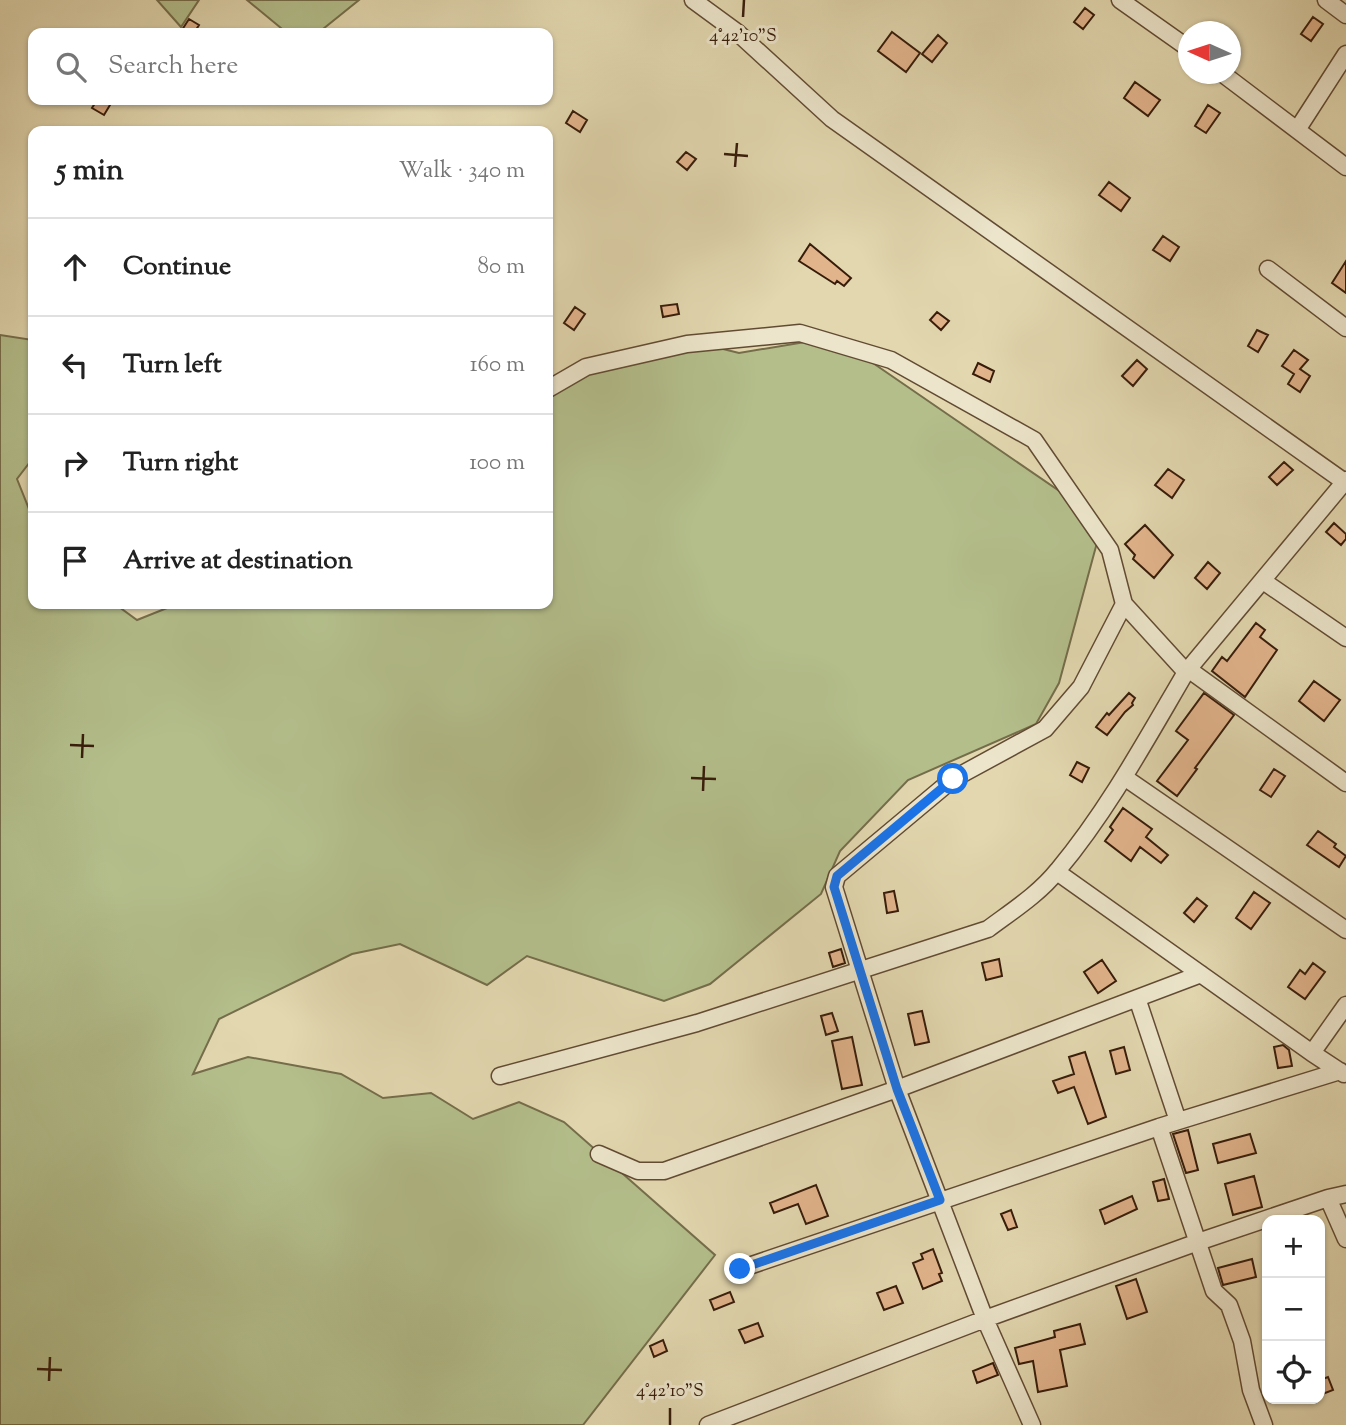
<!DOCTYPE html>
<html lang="en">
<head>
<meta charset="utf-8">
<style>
  body { margin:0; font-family:"Sorts Mill Goudy",serif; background:#f6f6f6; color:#222 }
  .controls { position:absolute; right:21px; bottom:21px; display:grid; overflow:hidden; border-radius:14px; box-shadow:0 2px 5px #0004 }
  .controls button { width:63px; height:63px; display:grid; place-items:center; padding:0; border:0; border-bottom:2px solid #e0e0e0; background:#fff; color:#222; font:35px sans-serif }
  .compass { position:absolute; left:1178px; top:21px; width:63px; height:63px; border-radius:50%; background:#fff; box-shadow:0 2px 5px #0004; rotate:273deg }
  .stop { position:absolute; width:21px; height:21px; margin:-16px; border:5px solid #1a73e8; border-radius:50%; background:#fff }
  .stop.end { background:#1a73e8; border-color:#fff; box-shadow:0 2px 7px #0008 }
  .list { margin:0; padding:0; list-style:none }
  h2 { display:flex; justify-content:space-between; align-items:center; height:91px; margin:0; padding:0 28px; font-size:30px }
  h2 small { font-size:23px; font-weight:400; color:#767676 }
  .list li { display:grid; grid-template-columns:46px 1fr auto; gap:21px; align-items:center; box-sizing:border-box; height:98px; padding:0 28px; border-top:2px solid #e0e0e0 }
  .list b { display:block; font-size:26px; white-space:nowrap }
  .list em { font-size:23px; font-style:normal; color:#767676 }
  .icon { flex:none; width:38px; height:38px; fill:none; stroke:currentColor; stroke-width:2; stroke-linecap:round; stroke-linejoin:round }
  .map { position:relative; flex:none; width:1346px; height:1425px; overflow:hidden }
  .search { position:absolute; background:#fff; box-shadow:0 2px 5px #0004; left:28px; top:28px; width:525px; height:77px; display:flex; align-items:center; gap:18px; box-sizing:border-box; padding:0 24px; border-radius:14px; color:#767676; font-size:26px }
  .panel { position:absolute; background:#fff; box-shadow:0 2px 5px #0004; left:28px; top:126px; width:525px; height:483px; border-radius:14px }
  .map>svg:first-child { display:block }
  .green { fill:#b3be8b; stroke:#756d4a; stroke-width:2 }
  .building { fill:#e2b48c; stroke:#371c0a; stroke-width:2 }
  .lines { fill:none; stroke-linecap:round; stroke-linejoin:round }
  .minor-casing { stroke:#624b33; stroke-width:19 }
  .minor { stroke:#ece5cb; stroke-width:16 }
  .route { stroke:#1a73e8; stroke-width:9 }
  .ticks { fill:none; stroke:#371c0a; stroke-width:2.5 }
  .ticks-label { font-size:18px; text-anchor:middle; fill:#371c0a; stroke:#ece5cb; stroke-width:6; stroke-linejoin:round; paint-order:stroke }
</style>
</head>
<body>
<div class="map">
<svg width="1346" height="1425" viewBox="0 0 1346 1425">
  <rect width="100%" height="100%" fill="#e2d7af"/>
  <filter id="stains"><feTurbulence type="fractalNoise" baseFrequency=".00286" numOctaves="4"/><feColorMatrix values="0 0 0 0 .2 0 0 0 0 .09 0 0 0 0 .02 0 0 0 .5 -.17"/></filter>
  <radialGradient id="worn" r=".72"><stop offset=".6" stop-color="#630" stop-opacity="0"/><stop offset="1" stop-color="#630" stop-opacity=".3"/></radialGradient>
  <path class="green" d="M157,0H199L181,27Z
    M247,0H359L318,33H287Z
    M0,335L33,340V458L17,479L33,519V604H115L137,620L177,604H548V381L703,344L739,353L835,337L1071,499L1098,539L1059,683L1036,724L908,780L840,851L821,894L710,984L664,1001L527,956L487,985L400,944L352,954L219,1019L193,1074L248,1057L341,1074L383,1098L431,1093L473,1119L519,1102L564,1122L715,1255L583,1425H0Z"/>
  <path class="building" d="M1085,8L1094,15L1083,29L1074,22Z
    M1313,17L1323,24L1311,41L1301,34Z
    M189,19L199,25L194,33H180Z
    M892,32L920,53L906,72L878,51Z
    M938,35L947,43L932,62L922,54Z
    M1135,82L1160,100L1148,116L1124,98Z
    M97,100H113L104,115L92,108Z
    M1208,105L1220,113L1206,133L1195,126Z
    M573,111L587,120L580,132L566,123Z
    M686,152L696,159L687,170L677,162Z
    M1109,182L1130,198L1121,211L1099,195Z
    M1163,236L1179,247L1170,261L1153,250Z
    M810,244L851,278L844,286L837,281L835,284L799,261Z
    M1346,261V293L1332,283Z
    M677,304L679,314L663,317L661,306Z
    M575,307L585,314L574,330L564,323Z
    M937,312L949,321L941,330L930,320Z
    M1257,330L1268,335L1258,352L1248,346Z
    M1294,350L1308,360L1300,369L1310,376L1300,392L1288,384L1294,374L1282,366Z
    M1137,360L1147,369L1133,386L1122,376Z
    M978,363L994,371L990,382L973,374Z
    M1284,462L1293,470L1277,485L1269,477Z
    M1168,469L1184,480L1172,498L1155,485Z
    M1334,523L1346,534V539L1341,545L1326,532Z
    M1145,525L1173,555L1154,578L1133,559L1135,555L1125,544Z
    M1208,562L1220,573L1207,589L1195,578Z
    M1256,623L1265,630L1260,637L1277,650L1245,697L1212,671L1222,657L1227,661Z
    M1314,681L1340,700L1324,721L1299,701Z
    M1129,693L1135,698L1132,703L1133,705L1125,712L1107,735L1096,727L1107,713L1109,715Z
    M1204,693L1234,715L1195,768L1197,769L1177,796L1157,781L1188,740L1176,731Z
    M1077,762L1089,768L1082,782L1070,775Z
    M1274,769L1285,776L1271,797L1260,790Z
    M1123,808L1152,829L1146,837L1168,855L1161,863L1140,847L1131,861L1105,841L1113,830L1110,827Z
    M1318,831L1336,844L1334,847L1346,856L1339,867L1307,845Z
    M894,891L898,911L887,913L884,893Z
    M1254,892L1270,903L1251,929L1236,918Z
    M1197,898L1207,906L1194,922L1184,913Z
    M841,949L845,963L833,967L829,953Z
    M999,959L1002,976L986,980L982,963Z
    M1102,960L1116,981L1098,993L1084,972Z
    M1313,963L1325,972L1305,999L1288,987L1300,970L1305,974Z
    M922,1011L929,1042L915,1045L908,1014Z
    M832,1013L838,1031L826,1035L821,1016Z
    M852,1037L862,1085L842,1089L832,1041Z
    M1283,1045L1289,1050L1292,1066L1278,1068L1274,1047Z
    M1124,1047L1130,1070L1116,1074L1110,1051Z
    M1085,1052L1106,1117L1088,1124L1074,1087L1058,1093L1053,1081L1074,1074L1069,1057Z
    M1188,1130L1198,1170L1186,1173L1173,1134Z
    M1250,1134L1256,1153L1218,1163L1213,1144Z
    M1254,1176L1262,1207L1233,1215L1225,1184Z
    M1164,1179L1169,1199L1158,1201L1153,1182Z
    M816,1185L828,1216L806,1224L798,1204L774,1213L770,1203Z
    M1132,1196L1137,1209L1105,1224L1100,1210Z
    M1011,1210L1017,1227L1008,1230L1001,1214Z
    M933,1249L942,1273L939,1274L942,1281L923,1289L913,1263L923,1259L921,1254Z
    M1252,1259L1256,1277L1223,1285L1218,1268Z
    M1136,1279L1147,1312L1127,1319L1116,1286Z
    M896,1286L903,1303L884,1310L877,1293Z
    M730,1292L734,1302L714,1310L710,1300Z
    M758,1323L763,1336L745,1343L739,1330Z
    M1080,1324L1085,1344L1060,1350L1067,1386L1038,1392L1033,1361L1019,1364L1015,1348L1055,1337L1054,1331Z
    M663,1340L667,1351L654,1357L650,1346Z
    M993,1363L998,1375L977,1383L973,1371Z
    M1328,1377L1333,1390L1320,1395V1380Z"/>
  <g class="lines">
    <defs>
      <path id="minor" d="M693,0L738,33L832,119L1346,483
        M1120,0L1188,48
        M1326,0L1346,15
        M1223,74L1346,167
        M1297,130L1346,54
        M1268,269L1346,328
        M1263,581L1346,638
        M1124,604L1081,687L1045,729L953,779L837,876L834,887L897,1089L985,1319L1198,1242L1328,1198L1346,1239
        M1188,669L1346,783
        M1186,672L1346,480
        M1124,777L1346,930
        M1057,872L1312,1053L1344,1074
        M1137,998L1178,1121
        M1312,1053L1346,1005
        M500,1076L697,1023L988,929C1012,911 1039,894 1058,870C1108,810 1146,740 1186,672L1124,604L1110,550L1034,440L891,360L800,333L687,344L586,367L548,389
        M1159,1127L1214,1291L1229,1305L1242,1341L1251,1390L1264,1425
        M599,1154L638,1171H664L897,1089L1201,974
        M1328,1198L1346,1194
        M740,1269L1159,1127L1340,1071
        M708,1425L985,1319L1032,1425"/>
    </defs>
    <use href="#minor" class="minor-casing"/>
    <use href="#minor" class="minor"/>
  </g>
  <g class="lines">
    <path class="route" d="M740,1269L940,1200L897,1089L834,887L837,876L953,779"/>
  </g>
  <path class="ticks" d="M743,17L744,0M724,154L748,156M735,167L737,143M70,745L94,746M82,758L83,734M691,778L716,779M703,791L704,766M37,1369L62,1370M49,1381L50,1357M670,1425V1408"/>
  <g class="ticks-label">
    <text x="743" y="41">4°42'10"S</text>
    <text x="670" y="1396">4°42'10"S</text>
  </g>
  <rect width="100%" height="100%" filter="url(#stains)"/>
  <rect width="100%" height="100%" fill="url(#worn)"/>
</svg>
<div class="controls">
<button>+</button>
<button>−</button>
<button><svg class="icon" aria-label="locate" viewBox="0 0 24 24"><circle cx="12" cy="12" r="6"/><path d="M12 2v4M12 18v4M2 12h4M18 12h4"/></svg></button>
</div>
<svg class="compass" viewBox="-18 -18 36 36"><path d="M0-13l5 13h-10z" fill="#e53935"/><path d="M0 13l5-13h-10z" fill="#767676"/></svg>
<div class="stop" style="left:953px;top:779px"></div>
<div class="stop end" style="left:740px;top:1269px"></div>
<div class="search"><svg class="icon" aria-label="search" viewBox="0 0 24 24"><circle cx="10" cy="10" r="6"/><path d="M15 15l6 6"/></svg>Search here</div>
<section class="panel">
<h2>5 min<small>Walk · 340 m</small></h2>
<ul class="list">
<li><svg class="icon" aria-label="ahead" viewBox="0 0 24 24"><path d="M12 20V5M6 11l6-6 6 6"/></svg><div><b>Continue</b></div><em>80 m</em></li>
<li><svg class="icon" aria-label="left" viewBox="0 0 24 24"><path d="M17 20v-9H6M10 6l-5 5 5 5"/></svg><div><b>Turn left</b></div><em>160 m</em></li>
<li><svg class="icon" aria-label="right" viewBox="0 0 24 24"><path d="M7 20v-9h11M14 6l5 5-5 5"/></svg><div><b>Turn right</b></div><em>100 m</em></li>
<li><svg class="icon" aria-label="arrive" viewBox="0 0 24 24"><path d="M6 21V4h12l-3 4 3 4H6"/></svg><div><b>Arrive at destination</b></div></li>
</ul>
</section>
</div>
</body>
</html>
